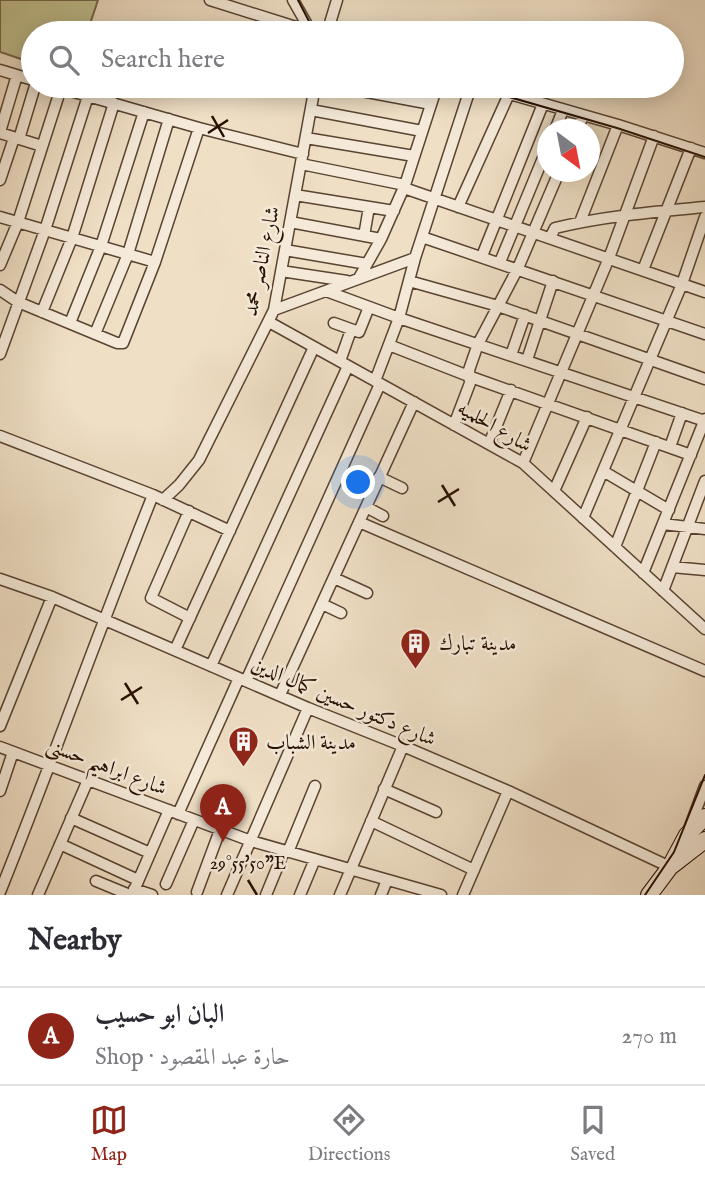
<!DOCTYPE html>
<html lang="en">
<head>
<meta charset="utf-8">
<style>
  body { margin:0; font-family:"IM FELL English",Amiri,serif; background:#f7f7f7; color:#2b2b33 }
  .compass { position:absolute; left:537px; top:119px; width:63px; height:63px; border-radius:50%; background:#fff; box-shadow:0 4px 18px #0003; rotate:148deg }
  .you { position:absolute; left:359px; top:483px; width:24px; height:24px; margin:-18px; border:5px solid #fff; border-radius:50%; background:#1a73e8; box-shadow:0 0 0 10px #1a73e833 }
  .badge { display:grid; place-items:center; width:46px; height:46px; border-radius:50%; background:#8f2418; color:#fff; font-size:23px; font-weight:700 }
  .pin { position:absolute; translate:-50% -58px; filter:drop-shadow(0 2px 4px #0008) }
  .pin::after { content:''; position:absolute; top:37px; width:24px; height:21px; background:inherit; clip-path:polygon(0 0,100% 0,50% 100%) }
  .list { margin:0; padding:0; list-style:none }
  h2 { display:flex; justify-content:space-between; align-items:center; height:91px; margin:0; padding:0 28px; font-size:30px }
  h2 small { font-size:23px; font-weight:400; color:#7c7c81 }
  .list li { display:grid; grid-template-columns:46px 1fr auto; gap:21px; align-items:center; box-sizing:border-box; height:98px; padding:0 28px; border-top:2px solid #e1e1e2 }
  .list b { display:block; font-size:26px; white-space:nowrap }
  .list p { margin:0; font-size:23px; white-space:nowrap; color:#7c7c81 }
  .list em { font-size:23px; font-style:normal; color:#7c7c81 }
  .icon { flex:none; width:38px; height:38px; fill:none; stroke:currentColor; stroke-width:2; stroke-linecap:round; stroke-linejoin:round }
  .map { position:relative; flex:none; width:705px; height:895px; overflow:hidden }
  .search { position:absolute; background:#fff; box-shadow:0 4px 18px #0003; left:21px; right:21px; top:21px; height:77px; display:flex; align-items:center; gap:18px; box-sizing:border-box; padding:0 24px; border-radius:38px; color:#7c7c81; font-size:26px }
  .sheet { height:189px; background:#fff }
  nav { display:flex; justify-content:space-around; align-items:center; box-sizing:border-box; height:98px; border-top:2px solid #e1e1e2; background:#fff; font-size:19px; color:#7c7c81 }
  nav a { display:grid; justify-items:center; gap:4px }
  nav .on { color:#8f2418 }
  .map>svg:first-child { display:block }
  .green { fill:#c1c090; stroke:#746848; stroke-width:2 }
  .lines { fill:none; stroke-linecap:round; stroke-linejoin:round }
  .minor-casing { stroke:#594331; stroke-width:13 }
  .secondary-casing { stroke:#270f00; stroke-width:18 }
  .minor { stroke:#f5ead9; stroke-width:10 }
  .secondary { stroke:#f5ead9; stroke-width:16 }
  .tram { stroke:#270f00; stroke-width:2 }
  .ticks { fill:none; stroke:#270f00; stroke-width:2.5 }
  .labels { text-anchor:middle; stroke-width:5; stroke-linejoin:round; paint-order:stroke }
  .street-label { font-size:21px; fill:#270f00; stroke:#f5ead9 }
  .poi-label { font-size:21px; fill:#270f00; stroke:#f5ead9; text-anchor:start }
  .ticks-label { font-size:18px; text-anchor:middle; fill:#270f00; stroke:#f5ead9; stroke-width:5; stroke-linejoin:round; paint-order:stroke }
</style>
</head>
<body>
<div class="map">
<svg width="705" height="895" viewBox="0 0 705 895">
  <rect width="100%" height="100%" fill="#efdfc5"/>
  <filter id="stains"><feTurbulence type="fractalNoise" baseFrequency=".00286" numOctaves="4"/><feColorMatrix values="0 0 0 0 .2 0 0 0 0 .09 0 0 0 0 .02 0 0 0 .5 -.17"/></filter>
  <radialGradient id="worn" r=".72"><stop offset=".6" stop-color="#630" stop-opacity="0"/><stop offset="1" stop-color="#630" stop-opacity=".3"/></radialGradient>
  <path class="green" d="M0,0H98L87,33H33V63L0,52Z"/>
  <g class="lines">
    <defs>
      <path id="minor" d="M210,0L315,33
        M293,0L310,30
        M327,33L337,0
        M0,70L33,80
        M53,86L199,128L303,154
        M335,86L431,104
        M482,86L618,125L705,153
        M311,110L422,131
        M555,130L563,110
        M577,130L583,116
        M0,132L17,75
        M0,133L42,146
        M306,138L414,156
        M19,139L35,86
        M301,164L405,185
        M0,180L14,138
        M404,188L705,292
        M295,195L394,211
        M458,207L509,94
        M0,217L155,262
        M290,222L381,239
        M580,222L618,125
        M364,236L369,207
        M422,237L705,334
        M550,238L555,228C604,216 654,212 705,207
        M285,250L367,264
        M482,256L543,104
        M500,262L548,146
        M0,265L18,222L61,88
        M643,270L691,148
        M281,271L347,281
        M359,278L381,239L405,185L437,86
        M409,281L498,306L705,379
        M0,290L18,302L117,343H123L155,262L199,128
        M326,291L399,318L705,421
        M274,310L415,258
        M42,312L72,238L114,103
        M269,322L523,463L705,629
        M70,323L101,246L144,112
        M334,323L359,332L369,307
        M95,334L128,254L169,119
        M389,345L471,377L691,455
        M0,354L45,230L88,96
        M511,355L525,315
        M527,360L553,281
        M340,361L351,330
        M375,381L399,318L415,258L471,86
        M454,425L470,383L469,370L478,344L518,268L559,172
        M0,436L153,495L230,531
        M489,444L511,390
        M670,447L682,413
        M523,463L609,258L654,136
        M603,471L669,510
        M379,477L402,488
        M554,491L587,417
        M163,500L179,485L199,460L274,310L315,86
        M366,507L383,516
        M189,511L151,598L190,618
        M583,518L682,284L705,217
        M359,522L705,671
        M663,524L705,529
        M615,547L656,442
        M672,567L705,570
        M643,573L705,419
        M334,578L367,593
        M0,579L52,597L308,708L403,746L508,791L670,867
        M663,591L705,481
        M322,604L341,613
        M175,650L314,347
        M211,666L348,366
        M246,681L380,384
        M280,695L414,402
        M0,726L52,597
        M0,747L251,841L441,895
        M384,789L436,812
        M0,791L13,752
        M178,814L239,678
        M71,818L150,853
        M371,821L474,870
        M689,829L705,786
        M60,844L138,880
        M288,852L315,786
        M96,881L130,895
        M166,884L194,820
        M134,889L152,895
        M0,892C53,760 100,627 153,495
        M197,892L220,830
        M38,895L88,780
        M132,895L169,810
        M227,895L308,708
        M266,895L284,851
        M300,895L315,859
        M340,895L403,746
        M381,895L387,880
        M463,895L508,791"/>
      <path id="secondary" d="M672,863L687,835L705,817
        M649,895L670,867L705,840"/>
    </defs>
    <use href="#minor" class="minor-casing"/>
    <use href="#secondary" class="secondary-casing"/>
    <use href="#minor" class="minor"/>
    <use href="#secondary" class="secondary"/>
    <path class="tram" d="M298,0L311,25L322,33
      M471,86L617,128L705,157
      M645,895L674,852L705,775"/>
  </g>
  <path class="ticks" d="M212,116L224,137M208,133L228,120M442,485L455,506M438,502L459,489M125,683L138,704M121,700L142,687M248,880L257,895"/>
  <defs>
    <symbol id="building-pin" viewBox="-11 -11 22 30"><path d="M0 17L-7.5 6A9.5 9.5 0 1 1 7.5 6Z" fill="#8f2418" stroke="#f5ead9"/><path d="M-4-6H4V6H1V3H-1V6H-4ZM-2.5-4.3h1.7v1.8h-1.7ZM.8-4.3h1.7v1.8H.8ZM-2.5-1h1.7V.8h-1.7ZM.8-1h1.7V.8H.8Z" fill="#fff"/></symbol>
  </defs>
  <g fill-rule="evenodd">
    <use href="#building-pin" x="398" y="626" width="35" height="47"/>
    <use href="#building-pin" x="226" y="724" width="35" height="47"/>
  </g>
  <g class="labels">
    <g class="street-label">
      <text transform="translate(261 261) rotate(-78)" y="7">شارع الناصر محمد</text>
      <text transform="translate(495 426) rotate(30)" y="7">شارع الحلميه</text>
      <text transform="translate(344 701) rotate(23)" y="7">شارع دكتور حسين كمال الدين</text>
      <text transform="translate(107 766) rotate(21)" y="7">شارع ابراهيم حسنى</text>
    </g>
    <g class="poi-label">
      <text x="439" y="650">مدينة تبارك</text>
      <text x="266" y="749">مدينة الشباب</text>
    </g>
  </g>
  <g class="ticks-label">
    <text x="248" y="869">29°55'50"E</text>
  </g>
  <rect width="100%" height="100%" filter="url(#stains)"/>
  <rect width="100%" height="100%" fill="url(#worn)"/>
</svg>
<svg class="compass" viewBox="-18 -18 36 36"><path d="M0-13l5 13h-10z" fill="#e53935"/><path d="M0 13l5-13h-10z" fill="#7c7c81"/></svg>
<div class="you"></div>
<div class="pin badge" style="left:223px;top:842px">A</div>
<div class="search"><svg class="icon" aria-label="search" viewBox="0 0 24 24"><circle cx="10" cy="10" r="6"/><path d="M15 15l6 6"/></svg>Search here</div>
</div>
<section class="sheet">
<h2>Nearby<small></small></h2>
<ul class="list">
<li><span class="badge">A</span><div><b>البان ابو حسيب</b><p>Shop · حارة عبد المقصود</p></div><em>270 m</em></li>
</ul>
</section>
<nav>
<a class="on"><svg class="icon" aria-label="map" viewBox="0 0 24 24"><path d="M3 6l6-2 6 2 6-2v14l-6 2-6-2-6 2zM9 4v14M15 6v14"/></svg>Map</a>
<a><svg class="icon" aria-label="directions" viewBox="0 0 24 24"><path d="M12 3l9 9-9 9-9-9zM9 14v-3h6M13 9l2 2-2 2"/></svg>Directions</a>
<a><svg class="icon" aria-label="saved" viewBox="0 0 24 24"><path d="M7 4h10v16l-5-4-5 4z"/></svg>Saved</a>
</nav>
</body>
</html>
